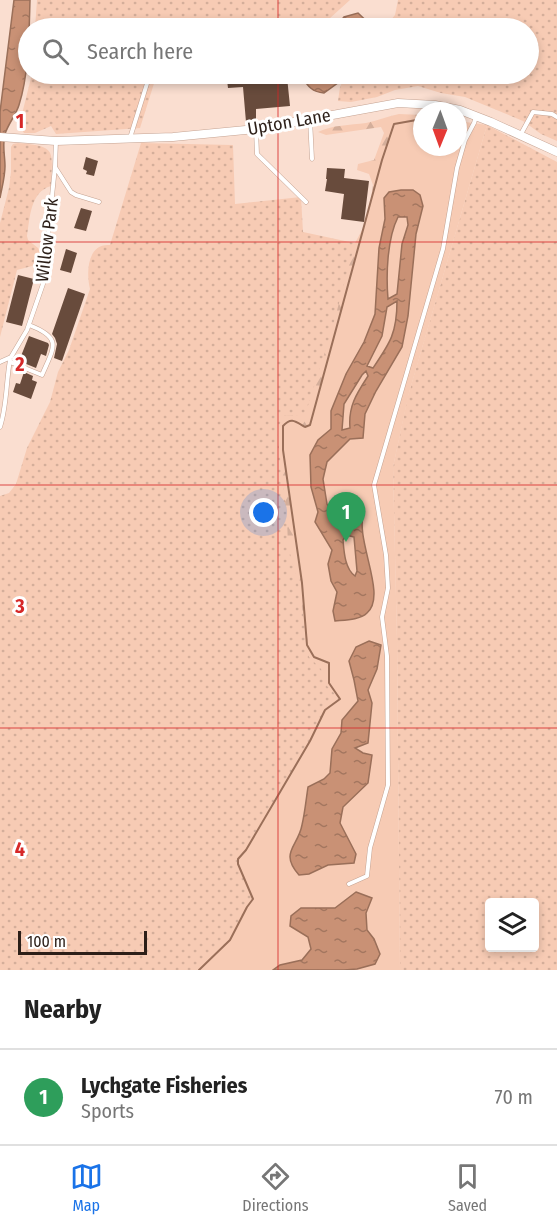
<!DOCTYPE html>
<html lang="en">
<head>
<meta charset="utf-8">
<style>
  body { margin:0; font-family:"Fira Sans Condensed",sans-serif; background:#f6f6f6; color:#222 }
  .controls { position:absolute; right:18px; bottom:18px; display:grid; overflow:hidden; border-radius:6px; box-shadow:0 3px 9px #0003 }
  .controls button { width:54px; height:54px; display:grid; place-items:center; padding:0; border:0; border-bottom:2px solid #e0e0e0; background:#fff; color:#222; font:30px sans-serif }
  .compass { position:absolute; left:413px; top:102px; width:54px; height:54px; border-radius:50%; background:#fff; box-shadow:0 3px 9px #0003; rotate:181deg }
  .scale { position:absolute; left:18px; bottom:15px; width:129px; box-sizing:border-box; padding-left:6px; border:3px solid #2c1f18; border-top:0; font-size:16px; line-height:21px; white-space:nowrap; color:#2c1f18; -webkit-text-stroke:4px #fff; paint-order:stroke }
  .you { position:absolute; left:264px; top:513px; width:21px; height:21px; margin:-15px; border:4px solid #fff; border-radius:50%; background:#1a73e8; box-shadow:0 0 0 9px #1a73e833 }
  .badge { display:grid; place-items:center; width:39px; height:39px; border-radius:50%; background:#1a73e8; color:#fff; font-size:20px; font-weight:700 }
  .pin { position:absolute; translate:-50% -50px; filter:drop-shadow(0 2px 3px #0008) }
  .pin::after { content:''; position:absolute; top:32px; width:21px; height:18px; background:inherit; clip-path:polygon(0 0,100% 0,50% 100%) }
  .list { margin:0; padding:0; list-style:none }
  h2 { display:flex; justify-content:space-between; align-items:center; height:78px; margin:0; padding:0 24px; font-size:26px }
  h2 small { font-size:20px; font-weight:400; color:#767676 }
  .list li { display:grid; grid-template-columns:39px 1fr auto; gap:18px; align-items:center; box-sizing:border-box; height:96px; padding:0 24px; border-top:2px solid #e0e0e0 }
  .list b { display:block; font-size:22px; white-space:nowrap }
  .list p { margin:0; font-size:20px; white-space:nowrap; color:#767676 }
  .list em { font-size:20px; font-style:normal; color:#767676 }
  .icon { flex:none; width:33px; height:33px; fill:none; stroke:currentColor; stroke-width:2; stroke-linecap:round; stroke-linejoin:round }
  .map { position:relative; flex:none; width:557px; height:970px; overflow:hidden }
  .search { position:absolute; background:#fff; box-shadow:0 3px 9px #0003; left:18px; right:18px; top:18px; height:66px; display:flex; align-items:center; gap:15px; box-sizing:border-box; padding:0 21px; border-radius:33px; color:#767676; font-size:22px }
  .sheet { height:174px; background:#fff }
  nav { display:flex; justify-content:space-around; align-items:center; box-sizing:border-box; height:84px; border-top:2px solid #e0e0e0; background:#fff; font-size:16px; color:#767676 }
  nav a { display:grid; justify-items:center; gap:3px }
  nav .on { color:#1a73e8 }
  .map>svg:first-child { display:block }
  .grass { fill:url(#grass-dots); fill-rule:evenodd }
  .forest { fill:url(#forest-firs) }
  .pitch { fill:#f7cbb4 }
  .water { fill:url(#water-ripples); stroke:#9a6f59; stroke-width:1.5; fill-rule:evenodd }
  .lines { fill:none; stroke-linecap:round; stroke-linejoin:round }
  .stream { stroke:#9a6f59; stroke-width:2 }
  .building { fill:#684b3c }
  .lane-casing { stroke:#c5a392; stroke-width:5 }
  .street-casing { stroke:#c5a392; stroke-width:9 }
  .lane { stroke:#fff; stroke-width:4 }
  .street { stroke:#fff; stroke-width:8 }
  .grid { fill:none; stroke:#d62828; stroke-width:1.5; stroke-opacity:0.55 }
  .labels { text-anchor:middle; stroke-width:6; stroke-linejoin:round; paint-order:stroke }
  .street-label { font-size:18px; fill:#2c1f18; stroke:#fff }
  .grid-label { font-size:20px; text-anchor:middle; font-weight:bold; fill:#d62828; stroke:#fff; stroke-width:6; stroke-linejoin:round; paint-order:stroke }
</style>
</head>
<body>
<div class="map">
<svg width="557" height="970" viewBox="0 0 557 970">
  <defs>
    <pattern id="grass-dots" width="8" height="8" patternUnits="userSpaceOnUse" patternTransform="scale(1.5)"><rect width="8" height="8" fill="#f7cbb4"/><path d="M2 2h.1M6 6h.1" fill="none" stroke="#d4ae9a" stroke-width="1.8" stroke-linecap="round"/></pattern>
    <pattern id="forest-firs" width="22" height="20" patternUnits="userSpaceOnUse" patternTransform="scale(1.5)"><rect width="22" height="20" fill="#f7cbb4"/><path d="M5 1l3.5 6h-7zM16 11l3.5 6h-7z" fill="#d4ae9a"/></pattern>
    <pattern id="water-ripples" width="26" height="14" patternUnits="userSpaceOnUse" patternTransform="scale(1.5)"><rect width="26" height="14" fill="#c99175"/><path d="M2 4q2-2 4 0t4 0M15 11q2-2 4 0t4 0" fill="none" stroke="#a3765f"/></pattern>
  </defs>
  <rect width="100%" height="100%" fill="#faded0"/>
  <path class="grass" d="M37,0H350L319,28H35Z
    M398,0H557V141L541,134L523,121L465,97L441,93L418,86L395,90L377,97L351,102L338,101L340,87L346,74H528V28H384L395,15Z
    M32,74H157L140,128L56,134L51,126L35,133H24L18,123L22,114Z
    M487,125L557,162V970H400L397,640L393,467L408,396ZM490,902H534V948H490Z
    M18,143C58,146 52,151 51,186C30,192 30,218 27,236L28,240L38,248L42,256L32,266L17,270L0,337V223L9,188L11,172V147L13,144Z
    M141,143L233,145L235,204L301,197L303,232L359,244L302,583L307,645L340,699L325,710L310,741L246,850L238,859L239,867L253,899L246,909L230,940L199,970H0V496L9,493L16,484L27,448L50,402L58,372L69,350L90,289C86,273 87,243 110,245Z"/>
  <path class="forest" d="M399,114L422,115V147L340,699L327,686L321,669L309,657L299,587L288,546L287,518L277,431L283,416L305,415L331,333L355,243L368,219L373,185L369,174L357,170L358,164L374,160L384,133L381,127L326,135L318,132C332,125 350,125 366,123C377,121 388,116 399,114Z"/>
  <path class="pitch" d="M422,119V147H458V121L487,125L409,393L393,467L397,640L400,970H199L230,940L246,909L253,899L239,867L238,859L246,850L310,741L325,710L340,699L329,683V663L314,657L308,647L302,583L283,450V426C291,417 295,421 305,427L310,425L381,164L394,124Z"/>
  <path class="water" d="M14,0H30C29,33 29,74 19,105C16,115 8,124 5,134C2,144 5,156 5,166C5,177 2,187 0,198V112Z
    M358,13L374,28H335L344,17Z
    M300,74H339L340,75L339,82L324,93C310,92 307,84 300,74Z
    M401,190H413L420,195L423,206L416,234L408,316L402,347L376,391L365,414L363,438L350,439L327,462L323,479L327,504L332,514C346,519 348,507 364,512C354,539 388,595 367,613C360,620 345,620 335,621L333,611L337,592L331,581L328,564L332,550L315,522L318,512L311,487L310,455L318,440L331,429V411L346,374L364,342L375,314L379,248L385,219L384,198L389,192ZM398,217H407L408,225L402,244L397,294L388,299C386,275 387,239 398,217ZM397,301C397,333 390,343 373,368L367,366L382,336L387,307ZM366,371L368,376C357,393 348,406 350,428L342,430L344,404L362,375ZM346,535L354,537L357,571L355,576C345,569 344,552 343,540Z
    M369,641L381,645L377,669L368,690L372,703L368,743L355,748L363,753L372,755L368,783L343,807L340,823L356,854L354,863L328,865L309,874L299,875C279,852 298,847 302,825C305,812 306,800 308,787L324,779L330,773L332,749L341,733L342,720L358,701L354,680L349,661L356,647Z
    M356,892L372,898L366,913L367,930L374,939L380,954L375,964L357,969L344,970H273L280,965L302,960L311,949L308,937L290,926L291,916L301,908H335Z"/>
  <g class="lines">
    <path class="stream" d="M199,970L230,940L247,907L253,899L238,864V859L246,850L310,741L325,710L340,699L329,683V663L314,657L307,645L302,583L283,450V426C291,417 295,421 305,427L310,425L382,160L394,124L422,119"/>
  </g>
  <path class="building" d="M287,77L290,106L256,109V121L246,122L243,87L228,88L227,80L253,78V80Z
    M86,157L98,161L94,176L86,174L87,171L83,169Z
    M327,168L345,169L344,178L369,181L364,222L341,219L344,194L325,191L327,179H326Z
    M81,208L92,211L86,231L74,228Z
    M66,249L77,253L71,273L60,270Z
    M18,275L34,279L22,326L6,322Z
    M68,288L85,294L62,361L54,358L57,344L55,338L52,334Z
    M29,336L48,343L49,345L46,356L41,354L36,368L19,361Z
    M24,372L33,376L32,380L37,382L31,399L13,392L16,383L20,384Z"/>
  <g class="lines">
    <defs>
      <path id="lane" d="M310,119L312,159
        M256,130L257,154L306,202
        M521,134L533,112L552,114L557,117
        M130,138L150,74
        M55,167L71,192L76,195L99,202
        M0,362L11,357L27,330L43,284L55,167L56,141
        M10,362L42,375C54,347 63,338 29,325
        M0,427C7,406 6,382 10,360
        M349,884L367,876L370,848L388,785L387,656L382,617L388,588L386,555L374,485L443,249L457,168L465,140L474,123L476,117"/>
      <path id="street" d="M0,137L56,141L173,137L256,129L398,103L435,105L460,110L491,122L557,152"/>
    </defs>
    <use href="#lane" class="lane-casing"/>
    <use href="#street" class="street-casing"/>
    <use href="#lane" class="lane"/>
    <use href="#street" class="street"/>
  </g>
  <path class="grid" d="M278,0V28M278,74V970M0,242H557M0,485H557M0,728H557"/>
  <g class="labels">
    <g class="street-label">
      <text transform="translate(289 122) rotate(-10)" y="6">Upton Lane</text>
      <text transform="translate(47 240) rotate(-83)" y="6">Willow Park</text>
    </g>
  </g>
  <g class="grid-label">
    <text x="20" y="128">1</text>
    <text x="20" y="371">2</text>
    <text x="20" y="613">3</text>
    <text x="20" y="856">4</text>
  </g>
</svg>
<div class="controls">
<button><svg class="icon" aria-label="layers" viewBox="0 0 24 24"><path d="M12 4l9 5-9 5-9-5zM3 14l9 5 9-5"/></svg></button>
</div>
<svg class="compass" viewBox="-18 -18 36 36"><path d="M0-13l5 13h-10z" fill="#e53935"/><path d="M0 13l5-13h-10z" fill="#767676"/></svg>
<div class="scale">100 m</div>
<div class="you"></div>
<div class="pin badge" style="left:346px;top:542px;background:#2e9e5b">1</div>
<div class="search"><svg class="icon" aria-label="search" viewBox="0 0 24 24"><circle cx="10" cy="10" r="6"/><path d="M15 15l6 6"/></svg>Search here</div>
</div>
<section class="sheet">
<h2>Nearby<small></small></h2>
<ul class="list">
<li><span class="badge" style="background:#2e9e5b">1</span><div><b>Lychgate Fisheries</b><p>Sports</p></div><em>70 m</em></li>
</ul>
</section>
<nav>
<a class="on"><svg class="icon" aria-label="map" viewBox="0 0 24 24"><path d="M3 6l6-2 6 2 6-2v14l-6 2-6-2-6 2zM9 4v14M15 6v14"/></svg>Map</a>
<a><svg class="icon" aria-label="directions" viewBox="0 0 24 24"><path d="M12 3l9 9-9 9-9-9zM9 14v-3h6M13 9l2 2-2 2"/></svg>Directions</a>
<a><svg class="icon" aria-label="saved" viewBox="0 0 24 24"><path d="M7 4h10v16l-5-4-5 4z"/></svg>Saved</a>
</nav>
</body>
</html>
